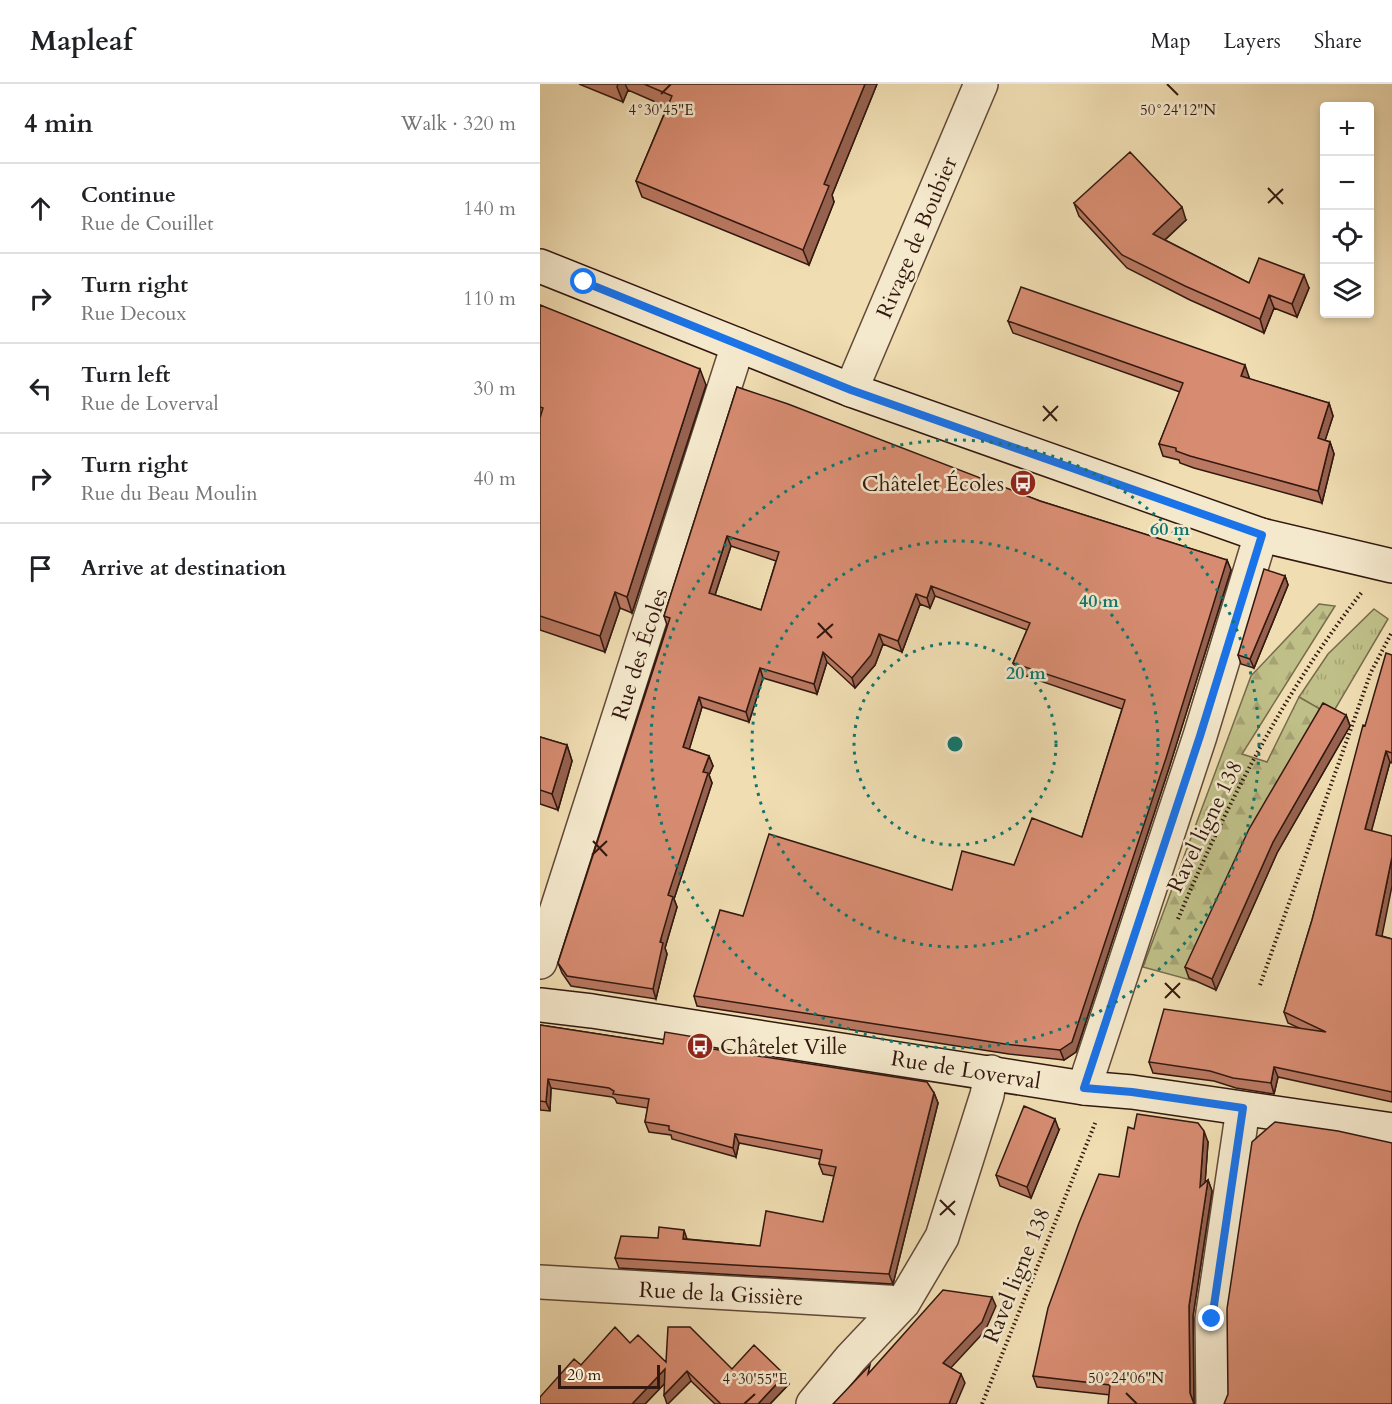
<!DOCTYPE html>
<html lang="en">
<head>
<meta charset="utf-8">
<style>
  body { margin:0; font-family:Cardo,serif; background:#f2f2f2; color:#202124 }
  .controls { position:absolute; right:18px; top:18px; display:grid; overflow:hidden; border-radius:6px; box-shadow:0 3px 9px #0003 }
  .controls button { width:54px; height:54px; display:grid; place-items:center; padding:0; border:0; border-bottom:2px solid #e0e0e0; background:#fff; color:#202124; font:30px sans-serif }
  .scale { position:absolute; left:18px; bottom:15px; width:102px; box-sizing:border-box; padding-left:6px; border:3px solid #32180f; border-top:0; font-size:16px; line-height:21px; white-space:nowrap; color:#32180f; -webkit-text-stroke:4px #f5e9cd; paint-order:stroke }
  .stop { position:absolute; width:18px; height:18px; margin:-14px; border:4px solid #1a73e8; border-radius:50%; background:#fff }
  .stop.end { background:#1a73e8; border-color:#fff; box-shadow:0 2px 6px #0008 }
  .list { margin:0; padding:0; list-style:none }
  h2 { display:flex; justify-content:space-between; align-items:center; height:78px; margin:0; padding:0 24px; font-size:26px }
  h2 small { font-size:20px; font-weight:400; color:#757577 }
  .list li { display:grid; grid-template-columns:39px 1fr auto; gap:18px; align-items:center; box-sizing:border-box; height:90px; padding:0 24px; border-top:2px solid #e0e0e0 }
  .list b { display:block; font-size:22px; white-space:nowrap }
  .list p { margin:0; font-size:20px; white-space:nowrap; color:#757577 }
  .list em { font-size:20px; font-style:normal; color:#757577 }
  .icon { flex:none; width:33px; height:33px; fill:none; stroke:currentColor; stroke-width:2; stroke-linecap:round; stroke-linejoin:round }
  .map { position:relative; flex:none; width:852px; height:1320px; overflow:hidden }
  header { display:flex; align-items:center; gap:36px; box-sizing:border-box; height:84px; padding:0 30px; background:#fff; border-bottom:2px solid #e0e0e0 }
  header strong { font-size:28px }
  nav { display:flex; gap:33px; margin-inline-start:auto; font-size:21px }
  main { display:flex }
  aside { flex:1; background:#fff }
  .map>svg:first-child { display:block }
  .grass { fill:url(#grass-tufts); stroke:#786c4c; stroke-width:1.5 }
  .forest { fill:url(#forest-firs); stroke:#786c4c; stroke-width:1.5 }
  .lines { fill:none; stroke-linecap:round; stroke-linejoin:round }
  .street-casing { stroke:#624938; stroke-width:36 }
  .secondary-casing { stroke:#32180f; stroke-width:36 }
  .path { stroke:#32180f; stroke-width:4; stroke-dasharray:1.5 3; stroke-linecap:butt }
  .street { stroke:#f5e9cd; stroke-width:33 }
  .secondary { stroke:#f5e9cd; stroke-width:33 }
  .wall { fill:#b97861; stroke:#32180f; stroke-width:1.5; fill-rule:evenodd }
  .shaded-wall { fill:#96624f; stroke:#32180f; stroke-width:1.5 }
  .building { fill:#d78c71; stroke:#32180f; stroke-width:1.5; fill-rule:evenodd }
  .route { stroke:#1a73e8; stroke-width:8 }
  .ticks { fill:none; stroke:#32180f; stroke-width:2 }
  .ring { fill:none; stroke:#0f766e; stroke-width:3; stroke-dasharray:3 6 }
  .labels { text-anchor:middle; stroke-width:5; stroke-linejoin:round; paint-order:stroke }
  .street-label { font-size:22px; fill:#32180f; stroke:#f5e9cd }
  .poi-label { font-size:22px; fill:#32180f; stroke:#f5e9cd; text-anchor:end }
  .ticks-label { font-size:15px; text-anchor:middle; fill:#32180f; stroke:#f5e9cd; stroke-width:5; stroke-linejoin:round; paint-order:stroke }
  .centre { fill:#0f766e; stroke:#f5e9cd; stroke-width:3 }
  .ring-label { font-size:18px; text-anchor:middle; font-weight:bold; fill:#0f766e; stroke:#f5e9cd; stroke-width:5; stroke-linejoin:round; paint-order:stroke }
</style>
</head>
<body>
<header>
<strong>Mapleaf</strong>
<nav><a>Map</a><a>Layers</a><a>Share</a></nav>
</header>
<main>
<aside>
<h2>4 min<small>Walk · 320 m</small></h2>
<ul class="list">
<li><svg class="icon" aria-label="ahead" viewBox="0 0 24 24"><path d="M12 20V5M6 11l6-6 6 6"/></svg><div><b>Continue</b><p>Rue de Couillet</p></div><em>140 m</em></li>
<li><svg class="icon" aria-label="right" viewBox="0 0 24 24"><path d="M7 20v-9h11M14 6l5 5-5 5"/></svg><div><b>Turn right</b><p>Rue Decoux</p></div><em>110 m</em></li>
<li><svg class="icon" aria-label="left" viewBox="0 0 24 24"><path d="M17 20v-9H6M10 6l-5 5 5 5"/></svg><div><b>Turn left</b><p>Rue de Loverval</p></div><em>30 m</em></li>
<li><svg class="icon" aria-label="right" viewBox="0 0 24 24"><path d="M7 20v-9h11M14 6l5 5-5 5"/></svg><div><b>Turn right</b><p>Rue du Beau Moulin</p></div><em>40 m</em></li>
<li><svg class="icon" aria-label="arrive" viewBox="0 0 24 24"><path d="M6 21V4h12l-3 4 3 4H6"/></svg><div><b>Arrive at destination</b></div></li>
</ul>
</aside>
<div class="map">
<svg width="852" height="1320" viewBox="0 0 852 1320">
  <defs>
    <pattern id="grass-tufts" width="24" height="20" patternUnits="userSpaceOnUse" patternTransform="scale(1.5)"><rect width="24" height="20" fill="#bfbf88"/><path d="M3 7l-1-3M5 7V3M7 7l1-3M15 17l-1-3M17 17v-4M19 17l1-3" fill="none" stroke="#a5a374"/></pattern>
    <pattern id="forest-firs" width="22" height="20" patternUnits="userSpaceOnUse" patternTransform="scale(1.5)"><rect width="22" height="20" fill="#bfbf88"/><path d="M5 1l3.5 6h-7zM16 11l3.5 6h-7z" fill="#a5a374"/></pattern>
  </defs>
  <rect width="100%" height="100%" fill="#f0ddb2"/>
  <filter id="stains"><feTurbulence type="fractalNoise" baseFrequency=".00333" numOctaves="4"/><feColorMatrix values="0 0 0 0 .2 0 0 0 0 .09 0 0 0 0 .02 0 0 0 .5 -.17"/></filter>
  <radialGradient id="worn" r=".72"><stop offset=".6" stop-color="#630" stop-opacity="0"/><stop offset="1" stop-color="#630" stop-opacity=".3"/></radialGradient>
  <path class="grass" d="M834,525L848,535L791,632L759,613L788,570Z"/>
  <path class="forest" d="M779,520L795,522L702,670L727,678L759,613L787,629L657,893L654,897L603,883L711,592Z"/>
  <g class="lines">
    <defs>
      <path id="street" d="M311,306L441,0
        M0,878L198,261
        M544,1004L660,652L721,451
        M0,1198L363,1219
        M273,1320L311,1274L363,1219L402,1153L447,1011L451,988
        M673,1320L672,1235L703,1025"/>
      <path id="secondary" d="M0,182L311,306L721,451L852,482
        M0,921L52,927L544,1004L592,1008L852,1046"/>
    </defs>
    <use href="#street" class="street-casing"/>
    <use href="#secondary" class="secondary-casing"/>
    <path class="path" d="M638,835C685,723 746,604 822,508
      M720,901L831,588L852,548
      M442,1320L556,1037"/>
    <use href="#street" class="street"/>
    <use href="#secondary" class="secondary"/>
  </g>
  <path class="wall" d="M39,0H337L292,111L294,118L269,181L102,113L96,97L127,23L88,6L83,18Z
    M534,119L646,136L625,156L709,199L769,204L757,233L734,224L724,249L650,216L587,184L539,132Z
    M0,221L166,301L92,529L80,524L65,568L0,546Z
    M468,237L709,293V295L789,319L793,332L785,356L790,358L794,370L782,419L654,384L640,379L639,376L623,372L619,360L640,308L473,249Z
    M197,303L500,417L687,476L691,486L629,684L536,968L524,976L469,970L157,922L154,912L203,832L412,806L542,753L582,625L477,589L473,579L487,546L395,512L390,524L380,520L362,568L343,560L335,581L315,604L287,578L277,610L223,594L209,638L162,623L149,665L169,672L173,682L169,691L172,699L134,815L137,823L125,864L127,870L116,915L31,902L22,889L18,879L127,541L124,532ZM191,462L236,477L221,526L175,511Z
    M745,492L748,501L714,584L701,580L698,571Z
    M852,571V679L850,678L831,747L842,852L852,855V1018L738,993L734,1010L696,1004L674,997L613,989L609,978L759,944L748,939L744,928L772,836L825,642Z
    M806,631L810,642L737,769L676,906L649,894L645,883Z
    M0,653L27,661L32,677L18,726L0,720Z
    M0,941L123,960L158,963L394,1009L398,1019L353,1200L79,1184L75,1174L118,1154L147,1155L220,1162L283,1138L294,1092L283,1090L279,1080L280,1075L199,1059L196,1073L132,1055L131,1051L109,1048L105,1038L108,1024L77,1019L75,1015L72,1013L11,1004L10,1027L0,1026Z
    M519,1046L491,1114L460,1102L456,1091Z
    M668,1058L665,1098L668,1096L672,1107L653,1232L654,1320L497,1303L493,1292L579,1093Z
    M90,1259L126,1278L245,1291L249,1300L230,1320H175L151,1297L124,1300L105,1320H0L41,1281Z"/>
  <path class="shaded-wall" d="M78,0H85L88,6L83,18L77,3Z
    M325,0H337L292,111L294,118L269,181L263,166L284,100Z
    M642,123L646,136L617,163L613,150Z
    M764,191L769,204L757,233L752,220Z
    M729,211L734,224L724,249L720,235Z
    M705,281L709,293L705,305L701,292Z
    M160,285L166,301L92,529L87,513Z
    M789,319L793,332L782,366L778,354Z
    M790,358L794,370L782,419L778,407Z
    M187,452L191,462L172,520L169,509Z
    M687,476L691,486L629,684L536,968L524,976L520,966Z
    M745,492L748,501L714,584L710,575Z
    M391,502L395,512L390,524L387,514Z
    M75,508L80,524L65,568L60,552Z
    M376,510L380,520L362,568L358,557Z
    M339,550L343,560L335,581L315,604L312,594Z
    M283,568L287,578L277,610L274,600Z
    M220,584L223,594L209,638L206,628Z
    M159,613L162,623L147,673L143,663Z
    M806,631L810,642L737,769L676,906L672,895L733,758Z
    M27,661L32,677L18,726L12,710Z
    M846,667L850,678L829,756L825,745Z
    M169,672L173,682L169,691L172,699L134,815L137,823L125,864L127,870L116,915L113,905L128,811L163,688Z
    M852,773V802L840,862L836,851Z
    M155,953L158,963L153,962Z
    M734,983L738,993L734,1010L731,999Z
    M8,995L11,1004L10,1027L6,1018Z
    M394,1009L398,1019L353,1200L349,1190Z
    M515,1035L519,1046L491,1114L487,1103Z
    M664,1047L668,1058L664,1114L660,1103Z
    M195,1050L199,1059L196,1073L193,1064Z
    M668,1096L672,1107L653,1232L654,1320L650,1309L649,1222Z
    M144,1146L147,1155H143Z
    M452,1213L456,1222L445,1247L407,1288L403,1279Z
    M125,1285L129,1295L105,1320H92Z
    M147,1287L151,1297L128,1320H127L124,1311Z
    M421,1290L425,1299L416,1320H409Z
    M245,1291L249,1300L230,1320H218Z"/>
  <path class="building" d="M104,0H325L284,100L289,102L263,166L96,97L132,12Z
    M590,68L642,123L613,150L709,199L719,174L764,191L752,220L729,211L720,235L645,202L582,171L534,119Z
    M481,203L705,281L701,292L789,319L778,354L790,358L778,407L650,372L636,367V364L619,360L643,299L468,237Z
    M0,221L160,285L87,513L75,508L60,552L0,532V334L3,324L0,323Z
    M197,303L248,320L500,417L687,476L626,674L532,958L520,966L465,960L154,912L180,826L203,832L229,750L412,806L422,767L474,781L492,734L542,753L585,616L473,579L490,539L391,502L387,514L376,510L358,557L339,550L331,571L312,594L283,568L274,600L220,584L206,628L159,613L143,663L169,672L163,688L168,689L128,811L133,813L120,858L123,859L113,905L27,892L18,879L130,534L124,532ZM187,452L239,468L221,526L169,509Z
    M724,485L745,492L710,575L698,571Z
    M846,569L852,571V669L846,667L825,745L852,752V773L836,851L852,855V1008L734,983L731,999L693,994L670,987L609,978L624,925L786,948L744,928L772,836L823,641L825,642Z
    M783,619L806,631L733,758L672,895L645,883L709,745Z
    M0,653L27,661L12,710L0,706Z
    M0,941L123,960L125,948L155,953L153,962L387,998L394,1009L349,1190L75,1174L81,1152L118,1154L119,1143L144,1146L143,1155L220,1162L226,1127L283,1138L296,1083L279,1080L282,1066L195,1050L193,1064L129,1046V1042L105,1038L109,1015L73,1010L74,1007L69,1004L8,995L6,1018L0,1017Z
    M484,1022L515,1035L487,1103L456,1091Z
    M597,1030L658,1039L664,1047L660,1103L668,1096L649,1222L650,1309L654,1320H568L570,1301L493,1292L508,1224L539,1139L559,1090L579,1093L588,1043L594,1045Z
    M735,1038L798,1047L852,1059V1320H684L688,1310L687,1225L712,1058Z
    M403,1206L452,1213L442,1238L403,1279L421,1290L409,1320H293L330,1281L328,1290Z
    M75,1243L90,1259L98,1251L126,1278L128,1243H150L192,1285L214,1261L245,1291L218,1320H181L147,1287L124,1311L125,1285L92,1320H0V1313L34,1275L41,1281Z"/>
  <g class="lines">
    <path class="route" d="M44,198L311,306L722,451L660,652L544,1004L592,1008L703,1024L672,1235"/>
  </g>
  <path class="ticks" d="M627,0L638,11M121,10L131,0M728,104L743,120M728,119L743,105M503,322L517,337M503,337L518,322M278,539L292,554M277,554L293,540M53,757L67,772M52,771L67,757M625,899L640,914M625,914L640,899M400,1116L415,1131M400,1131L415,1117M586,1309L597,1320M204,1320L215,1310"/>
  <g class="ring">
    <circle cx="415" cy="660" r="101"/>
    <circle cx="415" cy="660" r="203"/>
    <circle cx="415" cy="660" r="304"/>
  </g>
  <defs>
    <symbol id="bus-disc" viewBox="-11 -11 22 22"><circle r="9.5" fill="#8f2418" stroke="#f5e9cd"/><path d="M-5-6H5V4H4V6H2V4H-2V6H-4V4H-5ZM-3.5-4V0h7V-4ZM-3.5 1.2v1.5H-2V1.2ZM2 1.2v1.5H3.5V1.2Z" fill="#fff"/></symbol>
  </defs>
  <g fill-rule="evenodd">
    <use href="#bus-disc" x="468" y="384" width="30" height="30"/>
    <use href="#bus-disc" x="145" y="947" width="30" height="30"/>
  </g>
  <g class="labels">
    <g class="street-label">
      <text transform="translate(376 153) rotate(-67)" y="8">Rivage de Boubier</text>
      <text transform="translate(99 570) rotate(-72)" y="8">Rue des Écoles</text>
      <text transform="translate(664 742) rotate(-64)" y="8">Ravel ligne 138</text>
      <text transform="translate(426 985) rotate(9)" y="8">Rue de Loverval</text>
      <text transform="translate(476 1191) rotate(-68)" y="8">Ravel ligne 138</text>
      <text transform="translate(181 1209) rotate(3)" y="8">Rue de la Gissière</text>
    </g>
    <g class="poi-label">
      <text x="464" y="407">Châtelet Écoles</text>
      <text x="180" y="970" text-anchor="start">Châtelet Ville</text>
    </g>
  </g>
  <g class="ticks-label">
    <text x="121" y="31">4°30'45"E</text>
    <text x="638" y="31">50°24'12"N</text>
    <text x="586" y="1299">50°24'06"N</text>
    <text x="215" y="1300">4°30'55"E</text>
  </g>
  <circle cx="415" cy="660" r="9" class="centre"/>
  <g class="ring-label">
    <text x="630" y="451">60 m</text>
    <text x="559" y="523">40 m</text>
    <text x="486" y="595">20 m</text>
  </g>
  <rect width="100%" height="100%" filter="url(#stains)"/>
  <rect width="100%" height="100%" fill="url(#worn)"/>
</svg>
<div class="controls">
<button>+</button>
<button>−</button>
<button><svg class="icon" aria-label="locate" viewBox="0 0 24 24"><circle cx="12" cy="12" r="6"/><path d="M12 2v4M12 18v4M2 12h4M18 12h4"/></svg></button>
<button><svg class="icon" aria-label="layers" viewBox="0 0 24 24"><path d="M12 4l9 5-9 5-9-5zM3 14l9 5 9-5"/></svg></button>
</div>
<div class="scale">20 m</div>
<div class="stop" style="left:44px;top:198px"></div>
<div class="stop end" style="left:672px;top:1235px"></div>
</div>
</main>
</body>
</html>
